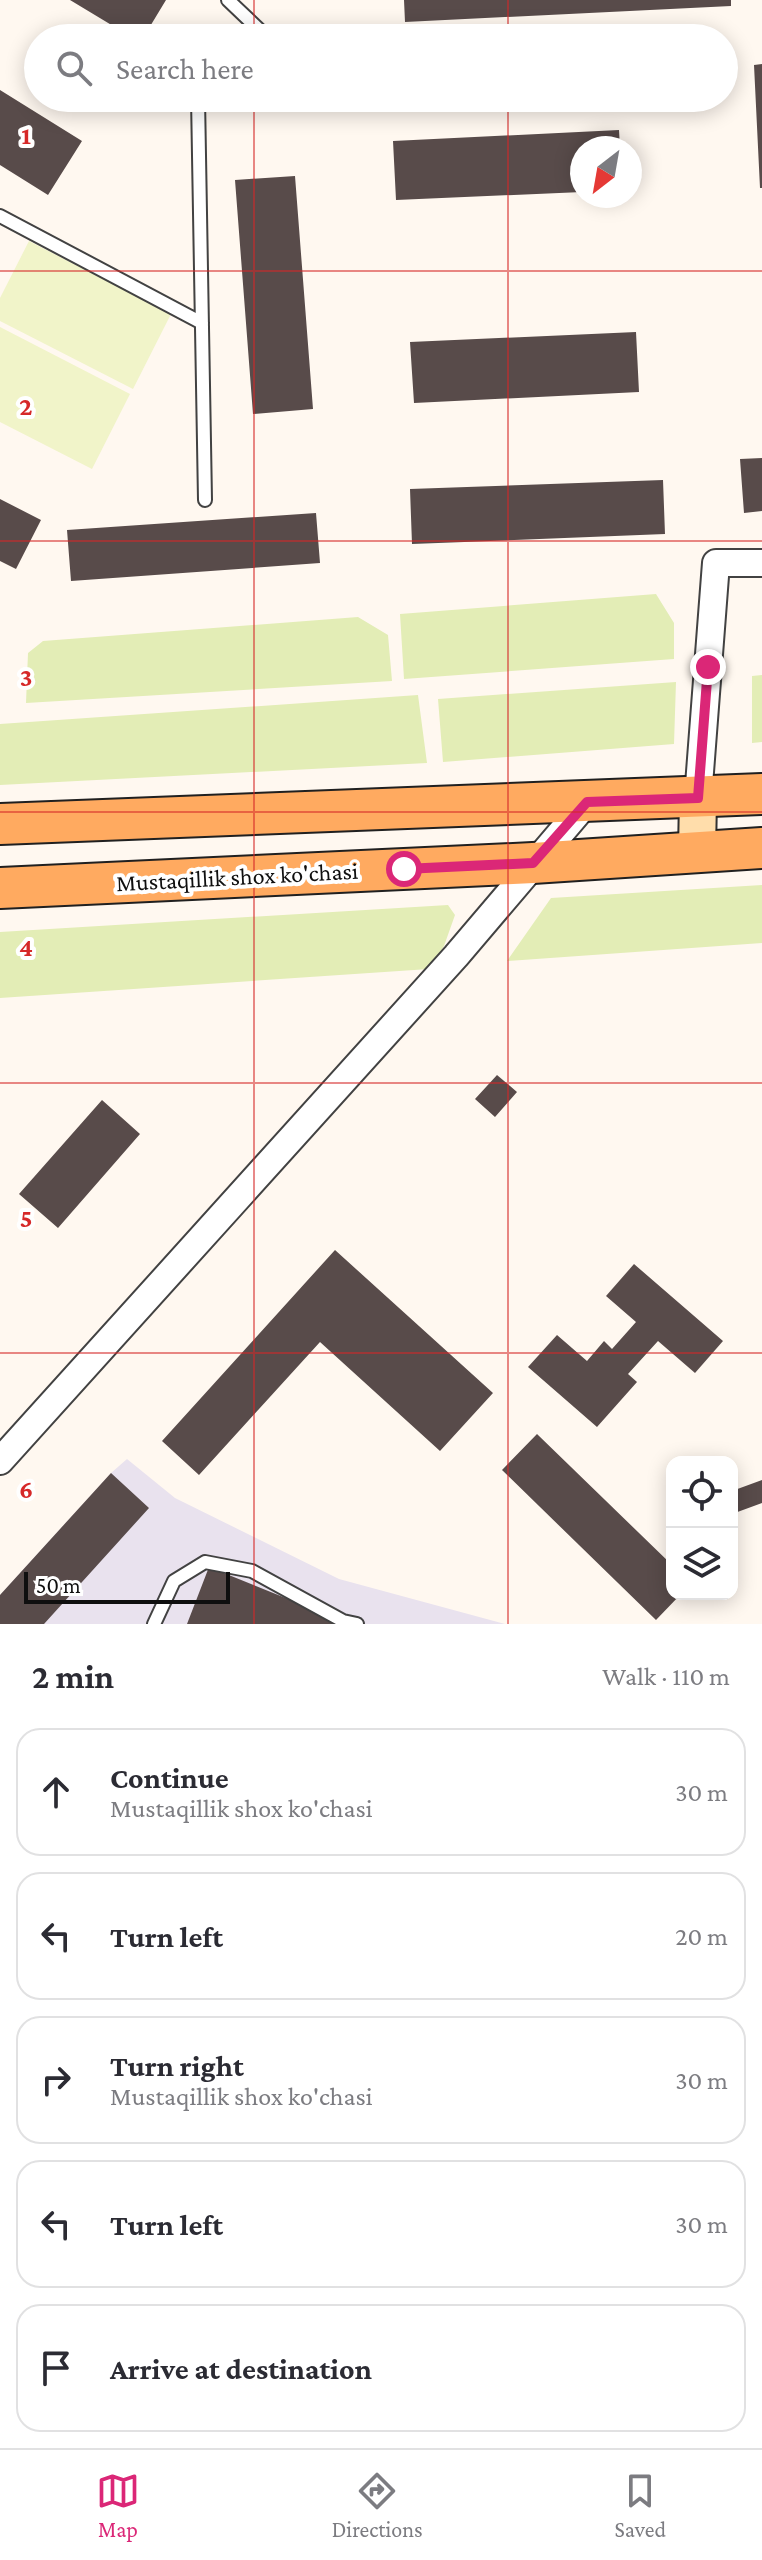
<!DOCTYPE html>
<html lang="en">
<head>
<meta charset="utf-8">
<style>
  body { margin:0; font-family:"Crimson Pro",serif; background:#f2f2f3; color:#2b2b33 }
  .controls { position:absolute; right:24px; bottom:24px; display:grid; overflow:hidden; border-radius:16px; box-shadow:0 4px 20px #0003 }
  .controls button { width:72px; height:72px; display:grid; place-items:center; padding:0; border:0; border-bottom:2px solid #e1e1e2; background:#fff; color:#2b2b33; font:40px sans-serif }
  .compass { position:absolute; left:570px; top:136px; width:72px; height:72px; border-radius:50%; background:#fff; box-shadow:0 4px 20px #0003; rotate:211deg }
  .scale { position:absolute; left:24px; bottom:20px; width:206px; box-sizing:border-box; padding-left:8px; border:4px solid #0f0f0f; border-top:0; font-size:22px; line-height:28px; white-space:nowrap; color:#0f0f0f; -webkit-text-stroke:6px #fff; paint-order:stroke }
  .stop { position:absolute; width:24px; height:24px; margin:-18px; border:6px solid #db2777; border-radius:50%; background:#fff }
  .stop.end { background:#db2777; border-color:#fff; box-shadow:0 2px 8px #0008 }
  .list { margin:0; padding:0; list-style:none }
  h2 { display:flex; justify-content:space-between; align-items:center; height:104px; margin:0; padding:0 32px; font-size:34px }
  h2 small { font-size:26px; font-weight:400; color:#7c7c81 }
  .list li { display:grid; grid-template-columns:52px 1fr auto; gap:24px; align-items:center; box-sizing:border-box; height:128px; margin:0 16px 16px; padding:0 16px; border:2px solid #e1e1e2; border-radius:24px }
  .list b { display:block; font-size:30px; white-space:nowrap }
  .list p { margin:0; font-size:26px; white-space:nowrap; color:#7c7c81 }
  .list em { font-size:26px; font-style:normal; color:#7c7c81 }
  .icon { flex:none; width:44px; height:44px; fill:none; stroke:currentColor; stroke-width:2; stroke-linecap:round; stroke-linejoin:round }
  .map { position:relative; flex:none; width:762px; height:1624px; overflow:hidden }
  .search { position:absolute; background:#fff; box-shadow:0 4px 20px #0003; left:24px; right:24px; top:24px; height:88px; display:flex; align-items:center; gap:20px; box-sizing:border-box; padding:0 28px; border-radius:44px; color:#7c7c81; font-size:30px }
  .sheet { height:824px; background:#fff }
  nav { display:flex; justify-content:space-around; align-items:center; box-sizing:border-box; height:112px; border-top:2px solid #e1e1e2; background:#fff; font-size:22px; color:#7c7c81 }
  nav a { display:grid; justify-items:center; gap:4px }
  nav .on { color:#db2777 }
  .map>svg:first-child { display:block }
  .industrial { fill:#e9e2ee }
  .green { fill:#e3edb6 }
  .pitch { fill:#f1f4c9 }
  .building { fill:#584b4a }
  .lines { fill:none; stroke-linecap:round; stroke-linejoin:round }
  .lane-casing { stroke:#424242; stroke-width:16 }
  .street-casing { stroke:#424242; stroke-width:30 }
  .secondary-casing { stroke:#313131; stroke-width:40 }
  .primary-casing { stroke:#202020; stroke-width:44 }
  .lane { stroke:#fff; stroke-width:12 }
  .street { stroke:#fff; stroke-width:26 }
  .secondary { stroke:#ffddab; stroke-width:36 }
  .primary { stroke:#ffaa60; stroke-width:40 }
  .route { stroke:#db2777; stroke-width:10 }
  .grid { fill:none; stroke:#d62828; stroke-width:2; stroke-opacity:0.55 }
  .labels { text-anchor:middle; stroke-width:8; stroke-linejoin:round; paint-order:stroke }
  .street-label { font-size:24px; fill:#0f0f0f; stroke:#fff }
  .grid-label { font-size:26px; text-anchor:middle; font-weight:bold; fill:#d62828; stroke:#fff; stroke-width:8; stroke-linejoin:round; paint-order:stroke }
</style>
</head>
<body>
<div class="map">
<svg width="762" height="1624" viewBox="0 0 762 1624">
  <rect width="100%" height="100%" fill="#fff8f0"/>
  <path class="industrial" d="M127,1459L175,1498L339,1579L505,1624H0V1595L111,1473Z"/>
  <path class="green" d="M656,594L674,623V659L404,679L400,614Z
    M358,617L388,635L392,681L26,703L28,653L43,641Z
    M762,675V742L752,743V676Z
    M676,682L674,744L443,762L438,699Z
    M418,695L427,763L0,785V724Z
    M762,885V943L507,961L551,898Z
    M448,905L455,915L444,946L429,969L0,998V932Z"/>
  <path class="pitch" d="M29,241L171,314L133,389L0,321V298Z
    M0,327L130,394L92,469L0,422Z"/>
  <path class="building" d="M70,0H166L143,38H133Z
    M404,0H731V6L405,22Z
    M762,64V188H760L754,65Z
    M0,90L82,141L48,195L0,165Z
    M619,130L620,148H582V192L396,200L393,141Z
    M295,176L313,409L253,414L235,180Z
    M636,332L639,392L414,403L410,342Z
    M762,458V511L744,513L740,459Z
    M663,480L665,534L412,544L410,489Z
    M0,499L41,520L16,569L0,561Z
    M316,513L320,563L71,581L67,530Z
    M497,1075L517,1092L495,1117L475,1099Z
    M102,1100L140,1134L58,1228L19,1194Z
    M335,1250L493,1393L440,1451L320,1342L199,1475L162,1441Z
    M634,1264L723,1341L695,1373L658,1341L628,1374L637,1382L597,1427L528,1367L557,1335L587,1361L604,1341L612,1349L636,1322L606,1296Z
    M537,1434L672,1565V1594H681L656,1620L502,1470Z
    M111,1473L149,1508L44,1624H0V1595Z
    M762,1480V1503L732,1514V1491Z
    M209,1567L350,1624H187Z"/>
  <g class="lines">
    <defs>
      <path id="lane" d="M228,0L268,38
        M198,98L205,500
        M332,98L336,102
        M0,216L202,323
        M154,1624L174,1581L205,1562L252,1571L343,1621L357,1624"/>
      <path id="street" d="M698,798L716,563H762
        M0,1461L456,956L587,802"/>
      <path id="secondary" d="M697,852L698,798"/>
      <path id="primary" d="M0,824L762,794
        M0,888L533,863L762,848"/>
    </defs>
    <use href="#lane" class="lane-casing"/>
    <use href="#street" class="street-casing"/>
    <use href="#secondary" class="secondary-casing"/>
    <use href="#primary" class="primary-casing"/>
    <use href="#lane" class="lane"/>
    <use href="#street" class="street"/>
    <use href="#secondary" class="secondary"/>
    <use href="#primary" class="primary"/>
  </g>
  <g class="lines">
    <path class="route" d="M404,869L533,863L587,802L698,798L708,667"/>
  </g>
  <path class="grid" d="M254,0V38M508,0V38M254,98V1624M508,98V1624M0,271H762M0,541H762M0,812H762M0,1083H762M0,1353H762"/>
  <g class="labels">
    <g class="street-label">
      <text transform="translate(237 877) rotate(-3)" y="8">Mustaqillik shox ko'chasi</text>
    </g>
  </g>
  <g class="grid-label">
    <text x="26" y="144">1</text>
    <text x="26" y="415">2</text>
    <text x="26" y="686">3</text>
    <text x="26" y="956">4</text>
    <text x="26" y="1227">5</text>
    <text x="26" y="1498">6</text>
  </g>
</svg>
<div class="controls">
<button><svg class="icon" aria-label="locate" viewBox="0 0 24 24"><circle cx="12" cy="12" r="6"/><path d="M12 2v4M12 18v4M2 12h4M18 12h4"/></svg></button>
<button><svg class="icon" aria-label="layers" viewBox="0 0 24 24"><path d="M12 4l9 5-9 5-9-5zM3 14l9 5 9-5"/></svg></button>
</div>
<svg class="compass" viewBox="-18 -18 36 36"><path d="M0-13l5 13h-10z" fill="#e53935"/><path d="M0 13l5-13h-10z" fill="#7c7c81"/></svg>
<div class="scale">50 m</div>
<div class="stop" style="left:404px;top:869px"></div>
<div class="stop end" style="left:708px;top:667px"></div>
<div class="search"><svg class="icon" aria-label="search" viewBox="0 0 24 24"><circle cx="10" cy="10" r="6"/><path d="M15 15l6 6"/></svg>Search here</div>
</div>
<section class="sheet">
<h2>2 min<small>Walk · 110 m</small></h2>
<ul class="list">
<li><svg class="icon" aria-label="ahead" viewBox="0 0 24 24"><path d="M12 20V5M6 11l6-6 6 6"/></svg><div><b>Continue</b><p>Mustaqillik shox ko'chasi</p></div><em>30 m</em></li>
<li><svg class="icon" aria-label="left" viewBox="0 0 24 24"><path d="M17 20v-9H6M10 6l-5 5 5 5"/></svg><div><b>Turn left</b></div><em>20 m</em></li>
<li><svg class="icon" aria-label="right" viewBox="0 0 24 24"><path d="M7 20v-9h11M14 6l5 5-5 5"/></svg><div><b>Turn right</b><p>Mustaqillik shox ko'chasi</p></div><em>30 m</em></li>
<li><svg class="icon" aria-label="left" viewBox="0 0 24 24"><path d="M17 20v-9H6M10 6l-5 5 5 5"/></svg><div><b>Turn left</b></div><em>30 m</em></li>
<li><svg class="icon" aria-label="arrive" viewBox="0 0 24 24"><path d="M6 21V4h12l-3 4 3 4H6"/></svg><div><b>Arrive at destination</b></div></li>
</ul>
</section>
<nav>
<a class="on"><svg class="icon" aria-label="map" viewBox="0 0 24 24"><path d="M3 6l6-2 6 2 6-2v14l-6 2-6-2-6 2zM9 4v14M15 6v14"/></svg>Map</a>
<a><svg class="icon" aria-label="directions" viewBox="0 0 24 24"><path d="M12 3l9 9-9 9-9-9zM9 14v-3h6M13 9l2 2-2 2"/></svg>Directions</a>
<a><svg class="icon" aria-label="saved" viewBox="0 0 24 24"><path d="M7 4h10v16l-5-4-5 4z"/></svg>Saved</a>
</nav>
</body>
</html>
